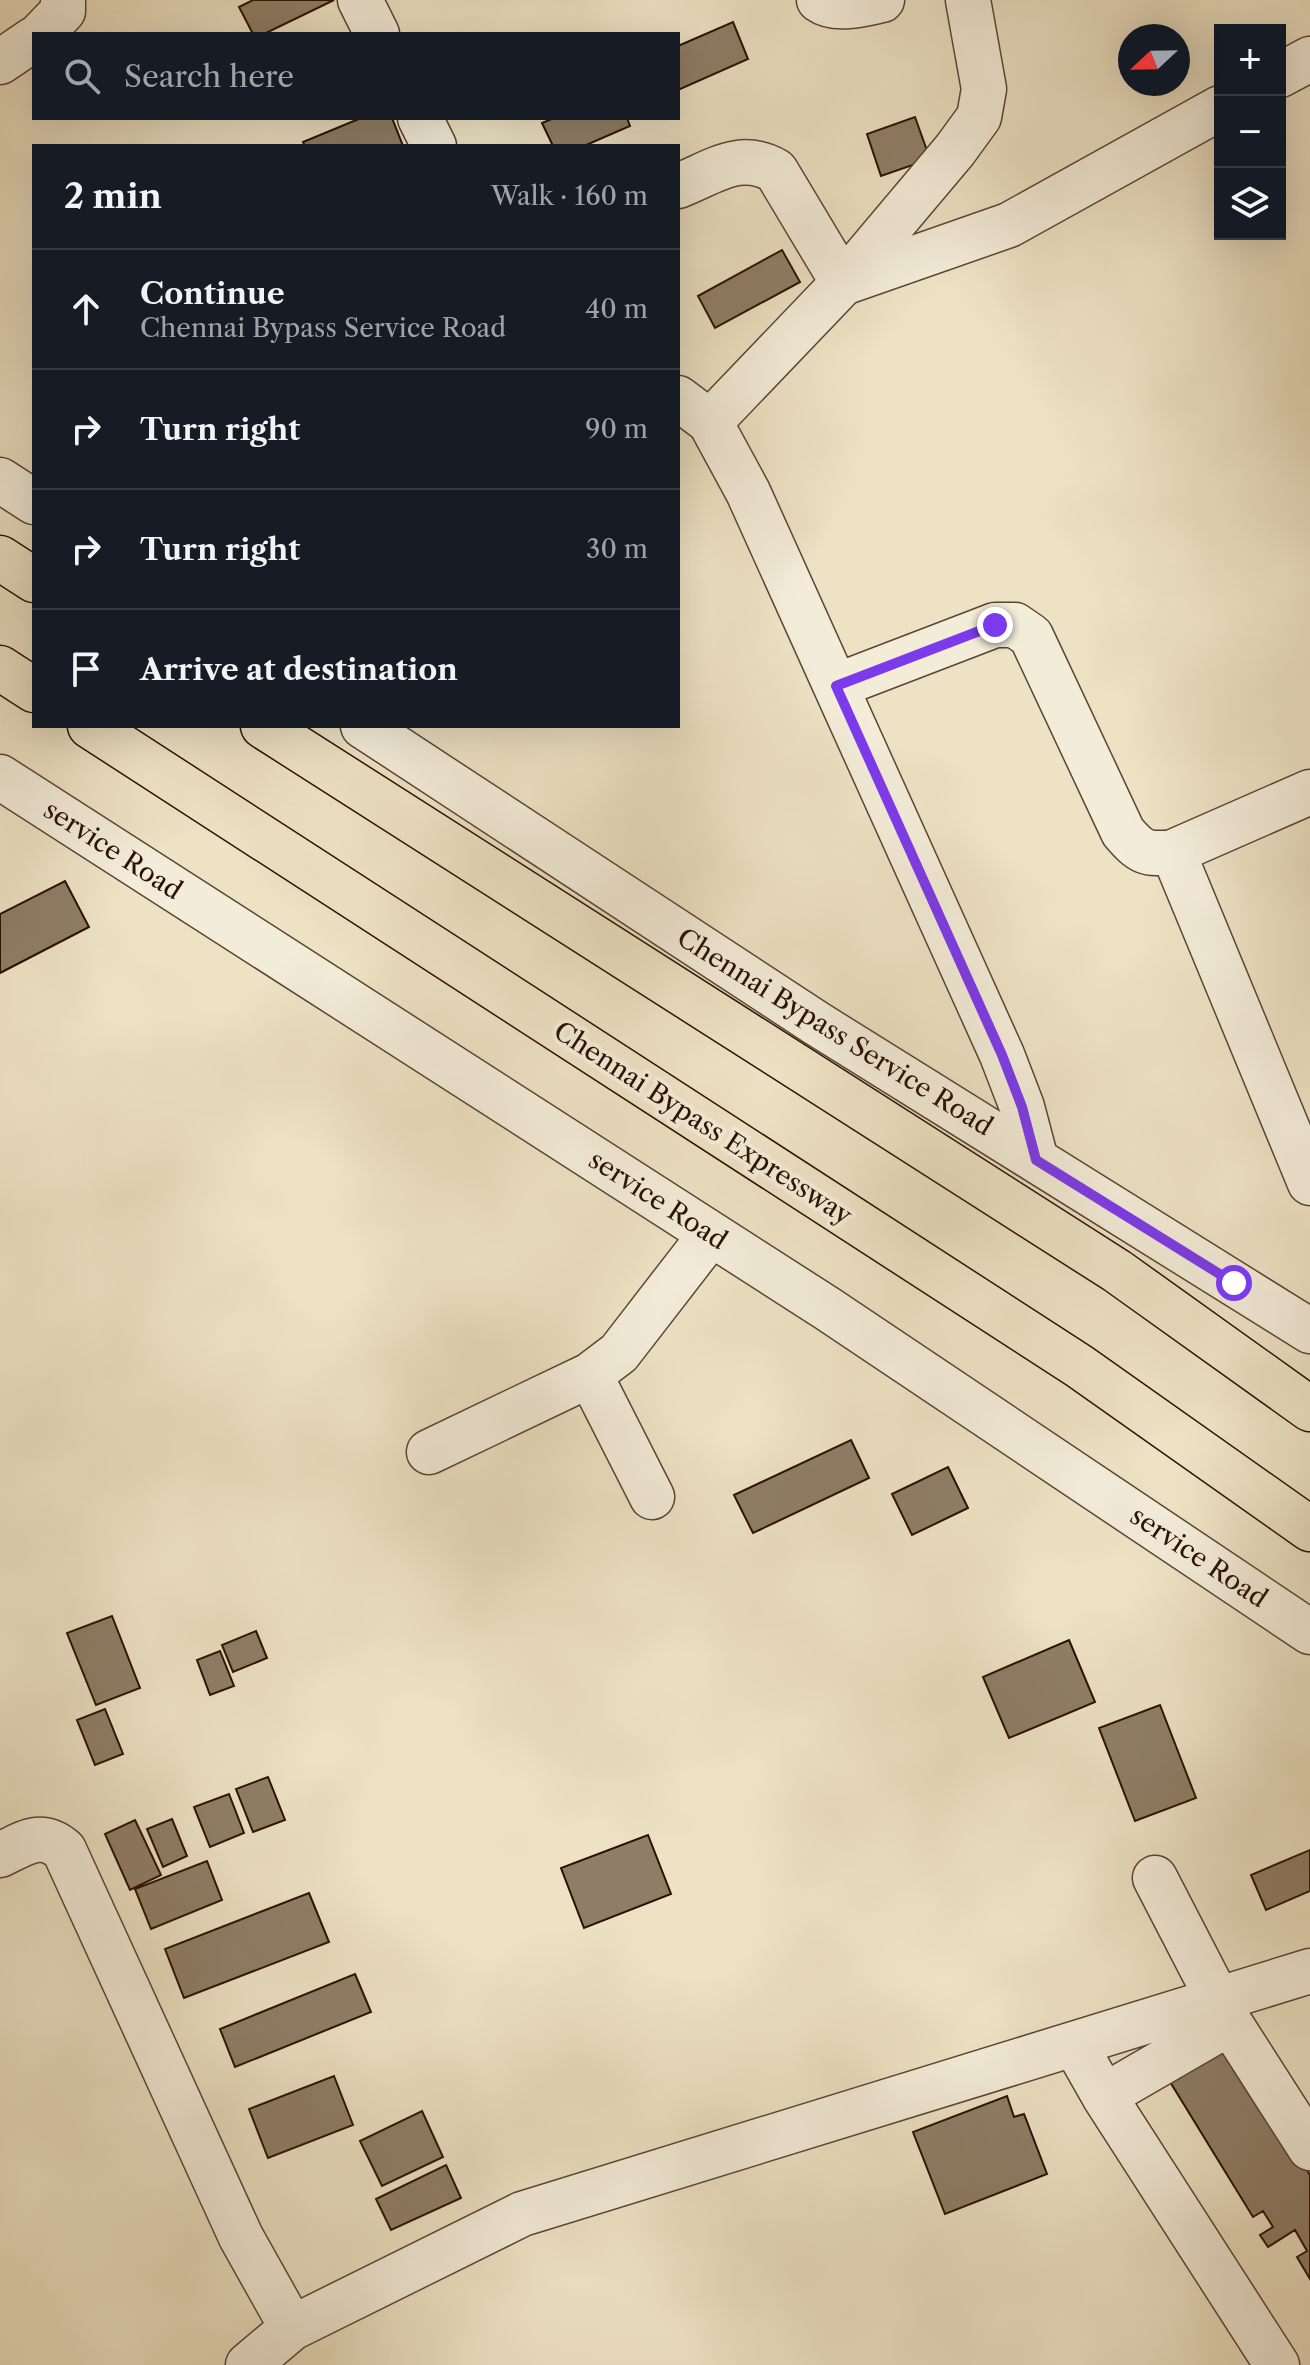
<!DOCTYPE html>
<html lang="en">
<head>
<meta charset="utf-8">
<style>
  body { margin:0; font-family:"Libre Caslon Text",serif; background:#242831; color:#f1f3f6 }
  .controls { position:absolute; right:24px; top:24px; display:grid; overflow:hidden; border-radius:0px; box-shadow:0 8px 32px #0002 }
  .controls button { width:72px; height:72px; display:grid; place-items:center; padding:0; border:0; border-bottom:2px solid #363941; background:#171b24; color:#f1f3f6; font:40px sans-serif }
  .compass { position:absolute; left:1118px; top:24px; width:72px; height:72px; border-radius:50%; background:#171b24; box-shadow:0 8px 32px #0002; rotate:248deg }
  .stop { position:absolute; width:24px; height:24px; margin:-18px; border:6px solid #7c3aed; border-radius:50%; background:#fff }
  .stop.end { background:#7c3aed; border-color:#fff; box-shadow:0 2px 8px #0008 }
  .list { margin:0; padding:0; list-style:none }
  h2 { display:flex; justify-content:space-between; align-items:center; height:104px; margin:0; padding:0 32px; font-size:34px }
  h2 small { font-size:26px; font-weight:400; color:#9ea1a6 }
  .list li { display:grid; grid-template-columns:52px 1fr auto; gap:24px; align-items:center; box-sizing:border-box; height:120px; padding:0 32px; border-top:2px solid #363941 }
  .list b { display:block; font-size:30px; white-space:nowrap }
  .list p { margin:0; font-size:26px; white-space:nowrap; color:#9ea1a6 }
  .list em { font-size:26px; font-style:normal; color:#9ea1a6 }
  .icon { flex:none; width:44px; height:44px; fill:none; stroke:currentColor; stroke-width:2; stroke-linecap:round; stroke-linejoin:round }
  .map { position:relative; flex:none; width:1310px; height:2365px; overflow:hidden }
  .search { position:absolute; background:#171b24; box-shadow:0 8px 32px #0002; left:32px; top:32px; width:648px; height:88px; display:flex; align-items:center; gap:20px; box-sizing:border-box; padding:0 28px; border-radius:0px; color:#9ea1a6; font-size:30px }
  .panel { position:absolute; background:#171b24; box-shadow:0 8px 32px #0002; left:32px; top:144px; width:648px; height:584px; border-radius:0px }
  .map>svg:first-child { display:block }
  .building { fill:#8f7e67; stroke:#2a1102; stroke-width:2 }
  .lines { fill:none; stroke-linecap:round; stroke-linejoin:round }
  .minor-casing { stroke:#5b4532; stroke-width:47 }
  .highway-casing { stroke:#2a1102; stroke-width:47 }
  .minor { stroke:#f3ecd9; stroke-width:44 }
  .highway { stroke:#ede2c4; stroke-width:44 }
  .route { stroke:#7c3aed; stroke-width:10 }
  .labels { text-anchor:middle; stroke-width:8; stroke-linejoin:round; paint-order:stroke }
  .street-label { font-size:26px; fill:#2a1102; stroke:#f3ecd9 }
</style>
</head>
<body>
<div class="map">
<svg width="1310" height="2365" viewBox="0 0 1310 2365">
  <rect width="100%" height="100%" fill="#ede2c4"/>
  <filter id="stains"><feTurbulence type="fractalNoise" baseFrequency=".0025" numOctaves="4"/><feColorMatrix values="0 0 0 0 .2 0 0 0 0 .09 0 0 0 0 .02 0 0 0 .5 -.17"/></filter>
  <radialGradient id="worn" r=".72"><stop offset=".6" stop-color="#630" stop-opacity="0"/><stop offset="1" stop-color="#630" stop-opacity=".3"/></radialGradient>
  <path class="building" d="M253,0H334L264,34H253L239,7Z
    M733,22L748,59L678,90V46Z
    M915,117L930,159L881,176L867,134Z
    M361,118H392L403,146H305L303,142Z
    M554,118H627L630,126L584,146H553L542,123Z
    M782,250L800,282L715,328L698,296Z
    M65,881L89,927L0,973V914Z
    M851,1440L869,1478L753,1533L734,1495Z
    M948,1467L968,1508L912,1535L892,1494Z
    M112,1616L140,1688L96,1705L67,1633Z
    M256,1631L267,1658L233,1672L222,1645Z
    M1069,1640L1095,1702L1009,1738L983,1677Z
    M220,1651L234,1686L210,1695L197,1660Z
    M1160,1705L1196,1798L1135,1821L1099,1728Z
    M105,1709L123,1754L95,1765L77,1720Z
    M268,1777L285,1820L253,1832L236,1789Z
    M229,1794L244,1833L210,1847L194,1807Z
    M172,1819L187,1856L163,1867L147,1829Z
    M135,1820L161,1875L130,1890L105,1834Z
    M648,1835L671,1894L584,1928L561,1868Z
    M1310,1850V1891L1266,1910L1251,1875Z
    M207,1861L222,1900L151,1929L135,1889Z
    M309,1893L329,1942L184,1998L165,1949Z
    M355,1974L371,2012L235,2067L220,2029Z
    M1225,2035L1310,2175V2279L1297,2257L1307,2251L1295,2230L1268,2247L1260,2235L1273,2227L1263,2211L1253,2217L1164,2072Z
    M334,2076L353,2125L268,2158L249,2109Z
    M1007,2096L1014,2117L1024,2114L1047,2174L945,2214L913,2132Z
    M422,2111L443,2157L382,2186L360,2141Z
    M446,2165L461,2198L391,2230L376,2199Z"/>
  <g class="lines">
    <defs>
      <path id="minor" d="M360,0L377,34
        M819,0C836,12 863,4 882,0
        M41,34L63,11V0
        M0,62L34,39
        M1280,75L1310,59
        M420,118L434,146
        M678,186C714,172 740,150 776,171L843,283L1009,225L1220,108
        M678,398L710,422L748,492L1002,1055L1022,1107L1036,1160
        M710,422L843,283L955,150L979,117L984,89L968,0
        M0,480L34,502
        M836,686L995,625H1015L1031,636L1123,832C1141,853 1146,855 1173,852L1310,792
        M363,726L816,1023L1310,1331
        M0,777L828,1309L1310,1632
        M1173,852L1310,1183
        M590,1375L652,1497
        M429,1452L590,1375L619,1353L711,1234
        M0,1855C25,1843 41,1830 64,1850L241,2237L292,2328
        M1155,1878L1230,2023L1310,2148
        M1075,2045L1104,2096L1277,2365
        M1104,2096L1230,2023
        M248,2365L292,2328L522,2214L1310,1971"/>
      <path id="highway" d="M0,558L34,580
        M0,668L34,690
        M90,726L1079,1366L1310,1529
        M263,726L1117,1271L1310,1409"/>
    </defs>
    <use href="#minor" class="minor-casing"/>
    <use href="#highway" class="highway-casing"/>
    <use href="#minor" class="minor"/>
    <use href="#highway" class="highway"/>
  </g>
  <g class="lines">
    <path class="route" d="M995,625L836,686L1002,1055L1022,1107L1036,1160L1234,1283"/>
  </g>
  <g class="labels">
    <g class="street-label">
      <text transform="translate(113 850) rotate(33)" y="9">service Road</text>
      <text transform="translate(835 1032) rotate(32)" y="9">Chennai Bypass Service Road</text>
      <text transform="translate(703 1123) rotate(33)" y="9">Chennai Bypass Expressway</text>
      <text transform="translate(658 1200) rotate(33)" y="9">service Road</text>
      <text transform="translate(1199 1557) rotate(34)" y="9">service Road</text>
    </g>
  </g>
  <rect width="100%" height="100%" filter="url(#stains)"/>
  <rect width="100%" height="100%" fill="url(#worn)"/>
</svg>
<div class="controls">
<button>+</button>
<button>−</button>
<button><svg class="icon" aria-label="layers" viewBox="0 0 24 24"><path d="M12 4l9 5-9 5-9-5zM3 14l9 5 9-5"/></svg></button>
</div>
<svg class="compass" viewBox="-18 -18 36 36"><path d="M0-13l5 13h-10z" fill="#e53935"/><path d="M0 13l5-13h-10z" fill="#9ea1a6"/></svg>
<div class="stop" style="left:1234px;top:1283px"></div>
<div class="stop end" style="left:995px;top:625px"></div>
<div class="search"><svg class="icon" aria-label="search" viewBox="0 0 24 24"><circle cx="10" cy="10" r="6"/><path d="M15 15l6 6"/></svg>Search here</div>
<section class="panel">
<h2>2 min<small>Walk · 160 m</small></h2>
<ul class="list">
<li><svg class="icon" aria-label="ahead" viewBox="0 0 24 24"><path d="M12 20V5M6 11l6-6 6 6"/></svg><div><b>Continue</b><p>Chennai Bypass Service Road</p></div><em>40 m</em></li>
<li><svg class="icon" aria-label="right" viewBox="0 0 24 24"><path d="M7 20v-9h11M14 6l5 5-5 5"/></svg><div><b>Turn right</b></div><em>90 m</em></li>
<li><svg class="icon" aria-label="right" viewBox="0 0 24 24"><path d="M7 20v-9h11M14 6l5 5-5 5"/></svg><div><b>Turn right</b></div><em>30 m</em></li>
<li><svg class="icon" aria-label="arrive" viewBox="0 0 24 24"><path d="M6 21V4h12l-3 4 3 4H6"/></svg><div><b>Arrive at destination</b></div></li>
</ul>
</section>
</div>
</body>
</html>
